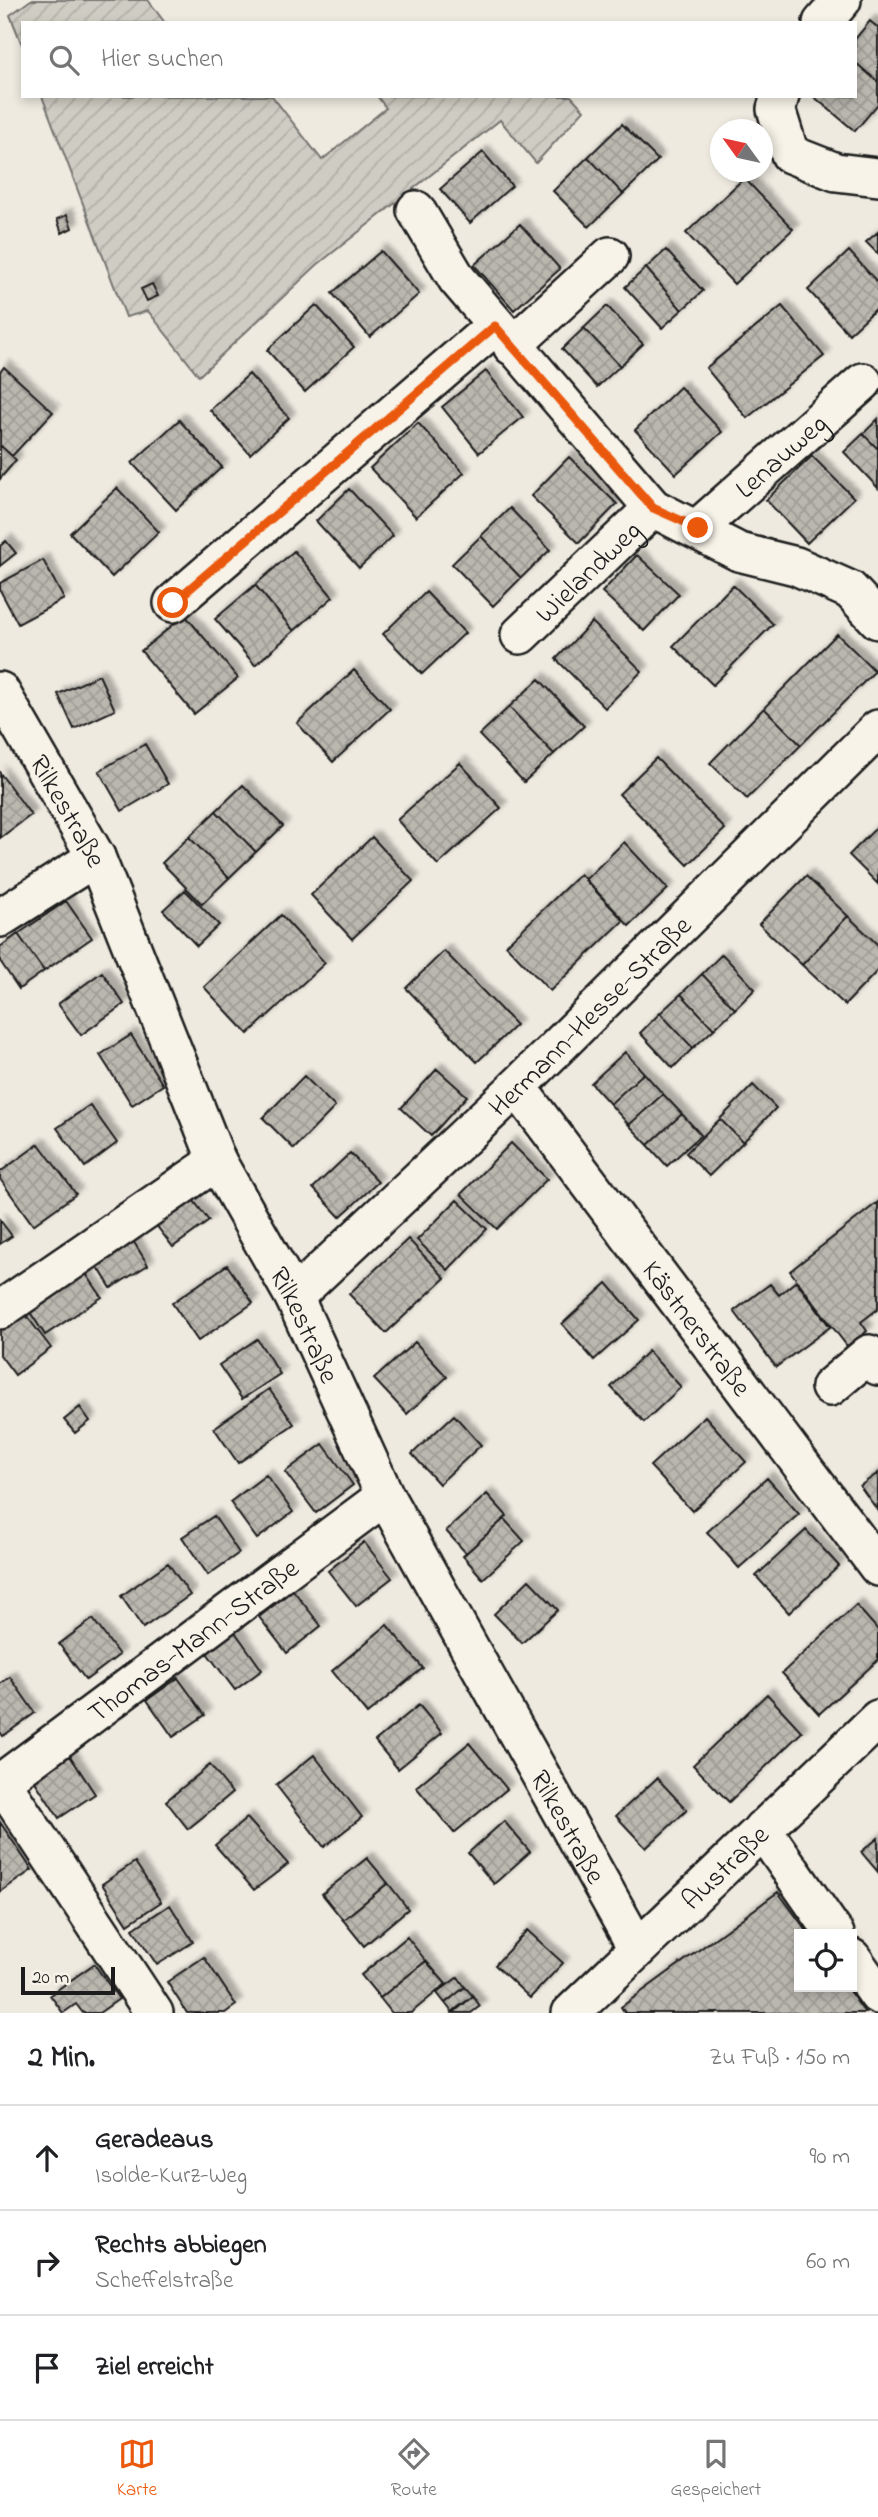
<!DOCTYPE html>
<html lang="de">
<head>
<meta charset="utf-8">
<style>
  body { margin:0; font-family:"Indie Flower",sans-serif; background:#f2f2f2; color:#202124 }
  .controls { position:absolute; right:21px; bottom:21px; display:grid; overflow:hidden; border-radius:0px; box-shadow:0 4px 10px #0003 }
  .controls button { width:63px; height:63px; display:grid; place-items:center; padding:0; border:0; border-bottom:2px solid #e0e0e0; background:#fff; color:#202124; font:35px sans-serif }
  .compass { position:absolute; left:710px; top:119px; width:63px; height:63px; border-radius:50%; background:#fff; box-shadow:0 4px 10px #0003; rotate:303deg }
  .scale { position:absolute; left:21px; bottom:18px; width:94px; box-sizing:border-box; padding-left:7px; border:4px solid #1c1c1c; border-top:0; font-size:19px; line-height:24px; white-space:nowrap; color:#1c1c1c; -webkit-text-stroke:5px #f7f3e8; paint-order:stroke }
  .stop { position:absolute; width:21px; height:21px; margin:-16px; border:5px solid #ea580c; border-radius:50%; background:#fff }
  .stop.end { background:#ea580c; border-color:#fff; box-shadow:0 2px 7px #0008 }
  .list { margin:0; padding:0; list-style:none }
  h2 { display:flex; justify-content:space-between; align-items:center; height:91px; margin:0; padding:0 28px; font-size:30px }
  h2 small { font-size:23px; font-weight:400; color:#757577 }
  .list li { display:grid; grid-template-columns:46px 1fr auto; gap:21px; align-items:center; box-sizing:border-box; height:105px; padding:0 28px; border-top:2px solid #e0e0e0 }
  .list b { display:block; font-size:26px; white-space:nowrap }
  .list p { margin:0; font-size:23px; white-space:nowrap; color:#757577 }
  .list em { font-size:23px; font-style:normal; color:#757577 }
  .icon { flex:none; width:38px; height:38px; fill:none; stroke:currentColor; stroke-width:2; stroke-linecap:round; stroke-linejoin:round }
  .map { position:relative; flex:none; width:878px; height:2013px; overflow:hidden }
  .search { position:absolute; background:#fff; box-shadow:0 4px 10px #0003; left:21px; right:21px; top:21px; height:77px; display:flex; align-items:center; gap:18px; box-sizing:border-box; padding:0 24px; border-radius:0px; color:#757577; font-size:26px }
  .sheet { height:406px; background:#fff }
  nav { display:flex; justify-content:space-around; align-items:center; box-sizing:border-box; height:98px; border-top:2px solid #e0e0e0; background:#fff; font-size:19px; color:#757577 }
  nav a { display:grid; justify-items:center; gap:4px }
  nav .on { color:#ea580c }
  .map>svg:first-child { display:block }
  .garden { fill:url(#garden-furrows); stroke:#767470; stroke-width:2 }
  .building { fill:url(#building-cross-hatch); stroke:#1c1c1c; stroke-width:2; filter:url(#shadow) }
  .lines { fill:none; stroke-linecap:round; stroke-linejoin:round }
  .minor-casing { stroke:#1c1c1c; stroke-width:42 }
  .minor { stroke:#f7f3e8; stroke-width:37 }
  .route { stroke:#ea580c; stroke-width:9 }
  .labels { text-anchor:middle; stroke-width:5; stroke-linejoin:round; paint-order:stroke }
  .street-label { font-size:28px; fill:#1c1c1c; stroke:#f7f3e8 }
</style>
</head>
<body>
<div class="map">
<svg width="878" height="2013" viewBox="0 0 878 2013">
  <defs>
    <pattern id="garden-furrows" width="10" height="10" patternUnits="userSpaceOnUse" patternTransform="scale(1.75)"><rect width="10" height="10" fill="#cfccc3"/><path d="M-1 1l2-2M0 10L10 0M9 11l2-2" fill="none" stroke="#b1afa7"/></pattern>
    <pattern id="building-cross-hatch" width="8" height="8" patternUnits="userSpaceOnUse" patternTransform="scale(1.75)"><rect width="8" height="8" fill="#bab7af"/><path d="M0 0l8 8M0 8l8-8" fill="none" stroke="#9f9d96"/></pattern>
    <filter id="shadow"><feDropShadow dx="6" dy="-6" stdDeviation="2" flood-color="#0004"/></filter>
  </defs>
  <rect width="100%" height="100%" fill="#eeeae0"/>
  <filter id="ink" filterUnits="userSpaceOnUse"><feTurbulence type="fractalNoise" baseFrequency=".0143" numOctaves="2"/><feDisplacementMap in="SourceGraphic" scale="14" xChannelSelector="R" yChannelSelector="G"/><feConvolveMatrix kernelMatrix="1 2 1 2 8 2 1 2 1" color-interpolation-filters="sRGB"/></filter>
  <g filter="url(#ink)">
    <path class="garden" d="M31,0H148L165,23H23V47L10,15Z
      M42,96H272L322,160L386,108L377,96H571L584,110L536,163L500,120L317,265L199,376L148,311L126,317Z"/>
    <path class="building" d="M870,21L878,28V82L855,62V39Z
      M855,62L878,82V104L855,131L813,96H855Z
      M622,124L658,160L623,194L588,157Z
      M483,152L512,186L470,223L440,189Z
      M588,157L623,194L589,227L553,191Z
      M744,178L793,229L734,284L686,233Z
      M67,215L72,228L62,233L57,219Z
      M520,224L560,269L514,310L474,265Z
      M878,232V254L866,242Z
      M666,250L703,291L682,310L646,268Z
      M381,251L419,294L370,337L332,293Z
      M849,251L878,283V307L849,334L808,290Z
      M646,268L682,310L662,328L625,287Z
      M152,284L158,296L147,301L141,289Z
      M316,305L354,347L305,392L267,350Z
      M607,306L643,344L620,366L584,328Z
      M782,306L824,356L747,418L706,368Z
      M584,328L620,366L597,387L562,349Z
      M4,367L53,412L12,456L0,445V372Z
      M486,371L523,417L479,453L442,407Z
      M249,374L289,418L250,454L210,410Z
      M680,387L722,432L676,474L635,430Z
      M878,419V449L863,434Z
      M179,420L222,467L176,510L132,463Z
      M418,423L464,473L416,517L370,468Z
      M863,434L878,449V488L844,452Z
      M0,445L16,460L0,479Z
      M812,456L854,498L807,543L766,500Z
      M569,457L617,504L579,543L531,496Z
      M117,488L159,532L112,577L70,533Z
      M349,489L393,536L359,568L316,521Z
      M510,508L550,550L521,578L481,536Z
      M481,536L521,578L493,606L452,564Z
      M6,541L16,553L0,566V546Z
      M294,551L333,597L294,631L255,585Z
      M637,555L679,594L644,631L602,592Z
      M43,560L64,599L18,624L0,590V583Z
      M255,585L294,631L255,665L215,619Z
      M733,585L773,624L713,685L673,646Z
      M426,592L465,633L422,674L383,634Z
      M185,615L238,678L194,714L141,651Z
      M592,622L642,671L605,708L556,659Z
      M837,634L875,671L801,745L764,708Z
      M354,670L390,709L333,762L297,723Z
      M99,675L115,710L74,729L58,694Z
      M539,679L584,726L554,754L509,707Z
      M509,707L554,754L524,782L479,735Z
      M764,708L801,745L747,799L710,763Z
      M145,744L168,784L122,811L99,771Z
      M656,758L725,829L688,865L619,794Z
      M460,763L501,808L438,865L397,820Z
      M0,773L31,815L0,838Z
      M243,785L283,826L256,852L216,811Z
      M216,811L256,852L229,878L189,837Z
      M878,826V884L849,855Z
      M189,837L229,878L202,904L162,863Z
      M372,837L413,881L352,939L311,895Z
      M624,842L668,889L629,926L585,880Z
      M580,874L624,920L550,991L506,945Z
      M806,876L848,916L802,965L759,924Z
      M185,890L219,925L197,946L163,910Z
      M66,901L92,938L44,971L18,934Z
      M281,915L325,963L248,1034L204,987Z
      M848,916L878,945V970L845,1005L802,965Z
      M18,934L44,971L19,989L0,961V947Z
      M444,951L516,1025L477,1062L406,988Z
      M722,954L755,989L735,1009L702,974Z
      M102,972L124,1004L81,1035L58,1004Z
      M702,974L735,1009L714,1029L681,994Z
      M681,994L714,1029L693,1048L660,1013Z
      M660,1013L693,1048L673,1068L640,1033Z
      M131,1035L163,1085L132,1105L100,1055Z
      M625,1052L644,1073L610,1104L591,1083Z
      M437,1069L467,1096L431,1136L401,1108Z
      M644,1073L663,1094L629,1125L610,1104Z
      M304,1076L335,1107L294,1149L263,1118Z
      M753,1085L776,1108L743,1142L720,1119Z
      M663,1094L682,1114L648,1145L629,1125Z
      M90,1105L117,1143L85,1167L57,1128Z
      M682,1114L701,1135L667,1166L648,1145Z
      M720,1119L743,1142L709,1176L686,1153Z
      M511,1143L547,1179L497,1229L461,1194Z
      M39,1144L76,1194L33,1225L0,1179V1172Z
      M350,1153L378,1182L340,1217L313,1188Z
      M188,1193L209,1221L173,1247L152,1220Z
      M457,1200L487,1229L448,1270L417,1240Z
      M878,1202V1309L861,1322L867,1331L847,1346L790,1271Z
      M0,1220L12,1236L0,1244Z
      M127,1231L148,1265L111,1288L90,1254Z
      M408,1239L445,1278L386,1333L349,1294Z
      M80,1265L102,1297L45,1335L24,1303Z
      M227,1265L253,1303L198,1341L172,1303Z
      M796,1281L830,1327L776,1367L734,1311L770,1284L779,1295Z
      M607,1283L639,1320L594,1360L562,1324Z
      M19,1306L51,1348L15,1375L0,1355V1321Z
      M257,1339L280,1374L242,1399L219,1365Z
      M415,1342L447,1377L407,1414L374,1379Z
      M648,1351L681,1387L644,1422L611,1387Z
      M269,1389L294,1424L238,1463L214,1428Z
      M80,1407L90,1421L75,1433L64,1420Z
      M454,1415L481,1445L439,1484L412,1454Z
      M705,1416L746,1462L692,1511L650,1466Z
      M323,1444L353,1485L316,1513L285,1472Z
      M878,1473V1511L860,1486Z
      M266,1475L293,1512L257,1539L230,1502Z
      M767,1478L799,1514L739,1568L707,1532Z
      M487,1494L507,1516L466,1553L446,1531Z
      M214,1516L239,1553L208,1575L182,1537Z
      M504,1519L524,1541L483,1579L463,1556Z
      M806,1530L839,1566L789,1613L756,1576Z
      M364,1542L392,1578L356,1606L328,1571Z
      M168,1563L190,1595L143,1628L121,1596Z
      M529,1580L558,1610L522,1643L494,1614Z
      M293,1590L321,1626L287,1653L259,1617Z
      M856,1605L878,1630V1660L819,1714L782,1673Z
      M93,1619L119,1655L86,1680L59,1644Z
      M387,1625L423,1668L367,1714L332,1671Z
      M235,1632L262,1670L235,1690L207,1653Z
      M10,1677L35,1713L3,1736L0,1732V1684Z
      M178,1678L205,1715L173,1737L147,1700Z
      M767,1694L802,1732L729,1802L693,1765Z
      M419,1705L442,1733L398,1769L375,1741Z
      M469,1743L507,1789L454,1833L416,1787Z
      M314,1755L362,1817L324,1847L276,1785Z
      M70,1756L95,1794L59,1818L34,1780Z
      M210,1765L232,1793L188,1829L166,1801Z
      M657,1778L687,1810L646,1848L616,1816Z
      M247,1818L288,1864L254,1890L215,1845Z
      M504,1821L530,1852L494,1884L468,1853Z
      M0,1822L32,1870L0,1892Z
      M878,1838V1872L861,1852Z
      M367,1858L388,1883L343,1920L322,1894Z
      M135,1862L161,1902L128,1924L102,1884Z
      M388,1883L408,1909L364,1946L343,1920Z
      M778,1892L809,1934H799V1987H846L865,2013H625L621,2007Z
      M170,1905L193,1942L157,1965L133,1929Z
      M527,1930L563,1963L530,1998L495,1965Z
      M407,1937L426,1961L380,1998L361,1975Z
      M204,1957L236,2005L225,2013H187L167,1982Z
      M426,1961L446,1984L411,2013H392L380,1998Z
      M94,1964L119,1999L99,2013H83L76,2004L63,2013L50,1995Z
      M458,1977L465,1987L445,2003L437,1993Z
      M465,1987L473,1996L452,2012L445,2003Z
      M473,1996L480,2006L471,2013H453Z"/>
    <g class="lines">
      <defs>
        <g id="minor">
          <path d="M822,23L842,0"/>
          <path d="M780,96L776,109L790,154L836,172L878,177"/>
          <path d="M416,210L457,279L653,508L739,552L796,566L850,590L878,620"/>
          <path d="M512,346L610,256"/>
          <path id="s1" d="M698,528L863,382"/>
          <path d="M173,603L495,326"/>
          <path id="s2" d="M520,635L653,508"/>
          <path id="s3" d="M0,691L96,857L217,1161L294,1297L385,1496L637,1948"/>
          <path d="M0,918L96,857"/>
          <path id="s4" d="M517,1087L878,1567"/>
          <path id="s5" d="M294,1297L517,1087L878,729"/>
          <path d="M0,1310L217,1161"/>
          <path d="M830,1387L869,1354L878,1366"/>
          <path d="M0,1780L154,2013"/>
          <path id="s6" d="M0,1783L385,1496"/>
          <path d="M762,1829L835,1934"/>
          <path d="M852,1958L878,1995"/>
          <path id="s7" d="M571,2013L878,1719"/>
        </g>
      </defs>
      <use href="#minor" class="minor-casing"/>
      <use href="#minor" class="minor"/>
    </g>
  </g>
  <g class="lines" filter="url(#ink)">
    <path class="route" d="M173,603L495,326L653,508L698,528"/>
  </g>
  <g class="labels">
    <g class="street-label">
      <text dy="10" stroke="none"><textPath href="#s1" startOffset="110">Lenauweg</textPath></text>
      <text dy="10" stroke="none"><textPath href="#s2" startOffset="93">Wielandweg</textPath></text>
      <text dy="10" stroke="none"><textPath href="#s3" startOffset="138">Rilkestraße</textPath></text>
      <text dy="10" stroke="none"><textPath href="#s5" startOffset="408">Hermann-Hesse-Straße</textPath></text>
      <text dy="10" stroke="none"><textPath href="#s3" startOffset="705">Rilkestraße</textPath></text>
      <text dy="10" stroke="none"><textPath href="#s4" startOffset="301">Kästnerstraße</textPath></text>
      <text dy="10" stroke="none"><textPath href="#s6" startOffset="240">Thomas-Mann-Straße</textPath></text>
      <text dy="10" stroke="none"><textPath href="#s3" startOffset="1272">Rilkestraße</textPath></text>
      <text dy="10" stroke="none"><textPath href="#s7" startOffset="212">Austraße</textPath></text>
    </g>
  </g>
</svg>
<div class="controls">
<button><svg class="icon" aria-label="locate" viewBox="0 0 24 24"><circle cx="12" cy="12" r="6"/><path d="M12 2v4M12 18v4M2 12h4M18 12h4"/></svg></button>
</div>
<svg class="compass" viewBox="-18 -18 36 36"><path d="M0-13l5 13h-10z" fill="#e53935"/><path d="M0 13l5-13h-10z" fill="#757577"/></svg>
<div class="scale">20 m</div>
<div class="stop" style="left:173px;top:603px"></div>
<div class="stop end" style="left:698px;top:528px"></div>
<div class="search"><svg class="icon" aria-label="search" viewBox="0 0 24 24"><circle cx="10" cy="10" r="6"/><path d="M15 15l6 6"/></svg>Hier suchen</div>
</div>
<section class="sheet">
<h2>2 Min.<small>Zu Fuß · 150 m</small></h2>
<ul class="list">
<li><svg class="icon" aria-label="ahead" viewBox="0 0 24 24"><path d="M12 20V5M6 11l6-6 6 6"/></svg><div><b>Geradeaus</b><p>Isolde-Kurz-Weg</p></div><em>90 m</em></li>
<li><svg class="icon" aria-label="right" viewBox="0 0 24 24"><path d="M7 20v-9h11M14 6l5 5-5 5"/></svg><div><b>Rechts abbiegen</b><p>Scheffelstraße</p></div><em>60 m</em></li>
<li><svg class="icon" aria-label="arrive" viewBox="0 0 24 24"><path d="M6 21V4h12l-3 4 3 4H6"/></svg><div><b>Ziel erreicht</b></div></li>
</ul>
</section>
<nav>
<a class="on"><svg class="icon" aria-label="map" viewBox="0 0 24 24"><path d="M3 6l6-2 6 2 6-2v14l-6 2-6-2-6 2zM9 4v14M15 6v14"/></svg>Karte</a>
<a><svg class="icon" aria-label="directions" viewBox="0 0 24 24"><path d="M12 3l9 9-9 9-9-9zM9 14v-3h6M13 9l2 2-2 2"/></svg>Route</a>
<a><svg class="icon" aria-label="saved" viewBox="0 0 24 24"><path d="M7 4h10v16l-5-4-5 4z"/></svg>Gespeichert</a>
</nav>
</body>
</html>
